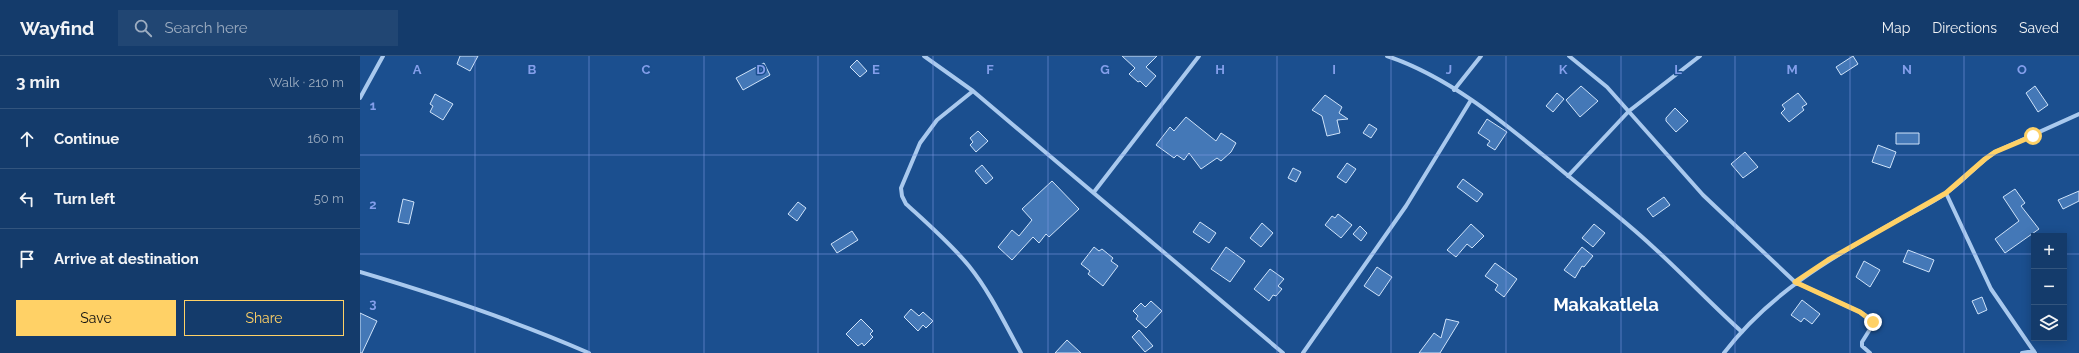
<!DOCTYPE html>
<html lang="en">
<head>
<meta charset="utf-8">
<style>
  body { margin:0; font-family:Raleway,sans-serif; background:#214673; color:#f1f3f6 }
  .controls { position:absolute; right:12px; bottom:12px; display:grid; overflow:hidden; border-radius:0px; box-shadow:0 2px 10px #0003 }
  .controls button { width:36px; height:36px; display:grid; place-items:center; padding:0; border:0; border-bottom:1px solid #33557e; background:#143b6b; color:#f1f3f6; font:20px sans-serif }
  .stop { position:absolute; width:12px; height:12px; margin:-9px; border:3px solid #ffd166; border-radius:50%; background:#fff }
  .stop.end { background:#ffd166; border-color:#fff; box-shadow:0 1px 4px #0008 }
  .list { margin:0; padding:0; list-style:none }
  h2 { display:flex; justify-content:space-between; align-items:center; height:52px; margin:0; padding:0 16px; font-size:17px }
  h2 small { font-size:13px; font-weight:400; color:#9dadc1 }
  .list li { display:grid; grid-template-columns:26px 1fr auto; gap:12px; align-items:center; box-sizing:border-box; height:60px; padding:0 16px; border-top:1px solid #33557e }
  .list b { display:block; font-size:15px; white-space:nowrap }
  .list em { font-size:13px; font-style:normal; color:#9dadc1 }
  .actions { display:flex; gap:8px; padding:12px 16px }
  .actions a { flex:1; padding:9px 0; border:1px solid #ffd166; border-radius:0px; text-align:center; font-size:14px; color:#ffd166 }
  .actions .main { background:#ffd166; color:#111 }
  .icon { flex:none; width:22px; height:22px; fill:none; stroke:currentColor; stroke-width:2; stroke-linecap:round; stroke-linejoin:round }
  .map { position:relative; flex:none; width:1719px; height:297px; overflow:hidden }
  header { display:flex; align-items:center; gap:24px; box-sizing:border-box; height:56px; padding:0 20px; background:#143b6b; border-bottom:1px solid #33557e }
  header strong { font-size:19px }
  nav { display:flex; gap:22px; margin-inline-start:auto; font-size:14px }
  .search { width:280px; height:36px; background:#214673; display:flex; align-items:center; gap:10px; box-sizing:border-box; padding:0 14px; border-radius:0px; color:#9dadc1; font-size:15px }
  main { display:flex }
  aside { flex:1; background:#143b6b }
  .map>svg:first-child { display:block }
  .building { fill:#4478b7; stroke:#cfe3fa }
  .lines { fill:none; stroke-linecap:round; stroke-linejoin:round }
  .minor { stroke:#a9c9ee; stroke-width:4 }
  .route { stroke:#ffd166; stroke-width:5 }
  .grid { fill:none; stroke:#839eea; stroke-width:1; stroke-opacity:0.55 }
  .labels { text-anchor:middle; stroke-width:3; stroke-linejoin:round; paint-order:stroke }
  .district-label { font-size:18px; font-weight:bold; fill:#fff; stroke:#1b4f8f }
  .grid-label { font-size:13px; text-anchor:middle; font-weight:bold; fill:#839eea; stroke:#1b4f8f; stroke-width:3; stroke-linejoin:round; paint-order:stroke }
</style>
</head>
<body>
<header>
<strong>Wayfind</strong>
<div class="search"><svg class="icon" aria-label="search" viewBox="0 0 24 24"><circle cx="10" cy="10" r="6"/><path d="M15 15l6 6"/></svg>Search here</div>
<nav><a>Map</a><a>Directions</a><a>Saved</a></nav>
</header>
<main>
<aside>
<h2>3 min<small>Walk · 210 m</small></h2>
<ul class="list">
<li><svg class="icon" aria-label="ahead" viewBox="0 0 24 24"><path d="M12 20V5M6 11l6-6 6 6"/></svg><div><b>Continue</b></div><em>160 m</em></li>
<li><svg class="icon" aria-label="left" viewBox="0 0 24 24"><path d="M17 20v-9H6M10 6l-5 5 5 5"/></svg><div><b>Turn left</b></div><em>50 m</em></li>
<li><svg class="icon" aria-label="arrive" viewBox="0 0 24 24"><path d="M6 21V4h12l-3 4 3 4H6"/></svg><div><b>Arrive at destination</b></div></li>
</ul>
<div class="actions"><a class="main">Save</a><a>Share</a></div>
</aside>
<div class="map">
<svg width="1719" height="297" viewBox="0 0 1719 297">
  <rect width="100%" height="100%" fill="#1b4f8f"/>
  <path class="building" d="M100,0H118L110,15L97,8Z
    M762,0H797L786,11L796,20L786,31L780,25L778,26L769,18L775,12Z
    M1493,0L1498,8L1481,19L1476,11Z
    M497,4L507,15L500,21L490,11Z
    M404,7L410,19L383,34L376,22Z
    M1221,30L1238,45L1220,61L1206,44Z
    M1675,30L1688,49L1678,56L1666,37Z
    M1197,37L1204,43L1193,56L1186,50Z
    M1438,37L1447,48L1442,51L1444,54L1429,66L1421,57L1425,53L1422,49Z
    M75,38L93,48L83,64L70,56L73,50L70,48Z
    M965,39L982,51L979,57L988,63L977,64L980,77L967,80L962,60L952,54Z
    M1315,52L1328,65L1316,76L1306,65V62Z
    M826,61L856,85L861,77L876,87L871,96L861,105L857,102L841,113L829,97L824,104L817,99L814,102L796,89L810,71L814,75Z
    M1127,63L1147,76L1135,94L1127,89L1130,85L1118,77Z
    M1009,68L1017,73L1011,82L1003,77Z
    M618,75L628,85L616,96L610,89L613,86L610,82Z
    M1536,77H1559V88H1536Z
    M1518,89L1536,96L1530,112L1512,106Z
    M1385,96L1398,111L1383,122L1371,108Z
    M987,107L996,113L986,127L977,121Z
    M622,109L633,122L626,128L615,115Z
    M933,112L941,116L936,126L928,122Z
    M1103,123L1123,138L1117,146L1097,131Z
    M692,125L719,153L689,181L686,178L679,187L673,181L652,204L638,191L652,174L659,180L672,164L662,153Z
    M1655,133L1665,147L1661,150L1679,173L1645,197L1635,183L1659,165L1643,141Z
    M1719,135V145L1703,153L1698,144Z
    M1304,141L1310,149L1293,161L1287,153Z
    M43,143L54,146L49,168L38,166Z
    M438,146L446,152L437,165L428,158Z
    M978,158L992,169L981,182L965,169L972,160L975,162Z
    M840,166L856,177L849,187L833,176Z
    M902,167L913,177L901,191L890,182Z
    M1111,168L1124,180L1112,192L1107,188L1096,201L1087,194Z
    M1234,168L1245,177L1233,191L1222,182Z
    M1000,170L1007,177L1001,185L993,178Z
    M492,175L498,184L477,197L471,188Z
    M734,191L739,195L742,193L753,202L751,205L758,210L743,230L728,218L730,215L721,208Z
    M866,191L885,205L870,226L851,213Z
    M1222,191L1233,200L1224,211L1222,210L1215,222L1204,214Z
    M1548,194L1574,204L1569,216L1543,206Z
    M1504,205L1520,214L1510,231L1496,221Z
    M1135,207L1157,223L1144,241L1135,234L1138,229L1125,220Z
    M1017,211L1032,221L1019,240L1004,230Z
    M910,213L924,223L918,230L922,233L916,240L913,239L909,245L894,233Z
    M1622,241L1627,254L1618,258L1612,245Z
    M1442,244L1460,258L1452,268L1444,262L1441,266L1431,259Z
    M791,245L802,255L786,272L776,263L778,260L773,255L781,247L785,251Z
    M551,253L559,260L563,256L573,265L566,272L563,269L558,275L544,261Z
    M0,257L17,265L2,297H0Z
    M501,263L513,275L510,278L513,281L504,290L502,287L498,290L486,278Z
    M1086,263L1099,266L1080,297H1059L1074,277L1081,282Z
    M779,274L793,290L785,296L772,281Z
    M707,284L721,297H695Z"/>
  <g class="lines">
    <path class="minor" d="M564,0L613,35L923,297
      M1027,0C1090,21 1144,67 1194,108C1227,136 1261,161 1292,190C1323,218 1351,248 1382,276
      M1209,0L1247,31L1343,139L1435,226L1500,256L1511,263L1512,270L1502,286V290L1510,297
      M1094,34L1121,0
      M613,35L577,64L560,87L541,132L542,140L546,148C568,168 591,188 609,210C630,236 645,268 661,297
      M0,42L23,0
      M1208,120L1269,55L1340,0
      M734,136L839,0
      M1586,137L1631,233L1675,297
      M0,216C78,239 154,264 229,297
      M943,297L1046,150L1111,44
      M1364,297C1408,239 1469,203 1531,168C1549,158 1569,149 1586,137C1604,125 1617,108 1635,96L1719,58
      M1662,297L1674,295"/>
  </g>
  <g class="lines">
    <path class="route" d="M1513,266L1500,256L1435,226L1468,204L1586,137L1625,103L1635,96L1673,80"/>
  </g>
  <path class="grid" d="M115,0V297M229,0V297M344,0V297M458,0V297M573,0V297M688,0V297M802,0V297M917,0V297M1031,0V297M1146,0V297M1261,0V297M1375,0V297M1490,0V297M1604,0V297M0,99H1719M0,198H1674M1704,198H1719"/>
  <g class="labels">
    <g class="district-label">
      <text x="1246" y="255">Makakatlela</text>
    </g>
  </g>
  <g class="grid-label">
    <text x="57" y="18">A</text>
    <text x="172" y="18">B</text>
    <text x="286" y="18">C</text>
    <text x="401" y="18">D</text>
    <text x="516" y="18">E</text>
    <text x="630" y="18">F</text>
    <text x="745" y="18">G</text>
    <text x="860" y="18">H</text>
    <text x="974" y="18">I</text>
    <text x="1089" y="18">J</text>
    <text x="1203" y="18">K</text>
    <text x="1318" y="18">L</text>
    <text x="1432" y="18">M</text>
    <text x="1547" y="18">N</text>
    <text x="1662" y="18">O</text>
    <text x="13" y="54">1</text>
    <text x="13" y="153">2</text>
    <text x="13" y="252">3</text>
  </g>
</svg>
<div class="controls">
<button>+</button>
<button>−</button>
<button><svg class="icon" aria-label="layers" viewBox="0 0 24 24"><path d="M12 4l9 5-9 5-9-5zM3 14l9 5 9-5"/></svg></button>
</div>
<div class="stop" style="left:1673px;top:80px"></div>
<div class="stop end" style="left:1513px;top:266px"></div>
</div>
</main>
</body>
</html>
